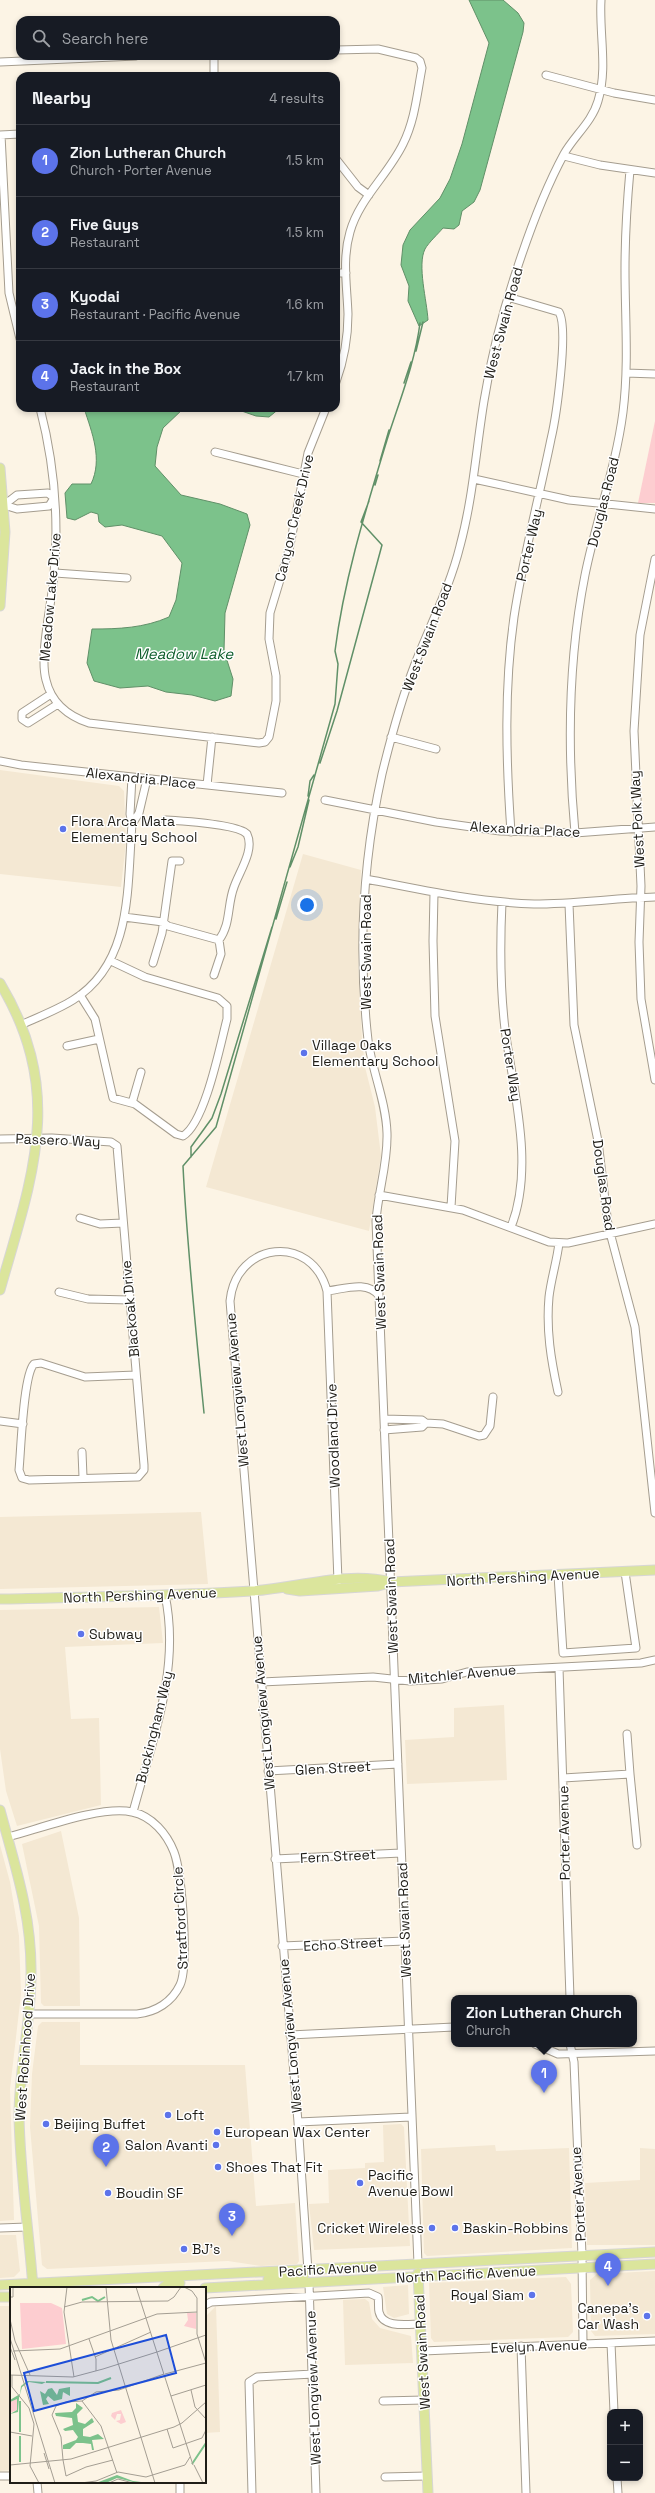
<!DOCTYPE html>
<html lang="en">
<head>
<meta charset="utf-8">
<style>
  body { margin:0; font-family:"Space Grotesk",sans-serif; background:#20242c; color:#f1f3f6 }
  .controls { position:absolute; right:12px; bottom:12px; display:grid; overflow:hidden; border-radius:8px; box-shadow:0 2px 6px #0003 }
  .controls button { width:36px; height:36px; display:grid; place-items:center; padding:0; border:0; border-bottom:1px solid #363941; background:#171b24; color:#f1f3f6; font:20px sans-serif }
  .you { position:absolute; left:307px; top:905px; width:14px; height:14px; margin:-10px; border:3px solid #fff; border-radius:50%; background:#1a73e8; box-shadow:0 0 0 6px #1a73e833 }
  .badge { display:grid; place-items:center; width:26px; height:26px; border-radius:50%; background:#5c73ea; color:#fff; font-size:13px; font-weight:700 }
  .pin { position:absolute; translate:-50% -33px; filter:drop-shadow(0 1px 2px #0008) }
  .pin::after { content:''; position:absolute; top:21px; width:14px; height:12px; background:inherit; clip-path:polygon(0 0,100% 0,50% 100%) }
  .popup { position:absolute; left:451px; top:1995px; width:186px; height:52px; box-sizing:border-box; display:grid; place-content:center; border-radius:8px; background:#171b24; filter:drop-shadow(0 1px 3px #0005); font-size:13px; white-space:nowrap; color:#9ea1a6 }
  .popup b { font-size:15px; color:#f1f3f6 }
  .popup::after { content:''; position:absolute; left:50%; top:100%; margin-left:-8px; border:8px solid transparent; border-top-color:#171b24 }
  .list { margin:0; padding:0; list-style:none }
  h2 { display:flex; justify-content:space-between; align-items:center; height:52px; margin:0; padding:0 16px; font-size:17px }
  h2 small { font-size:13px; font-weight:400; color:#9ea1a6 }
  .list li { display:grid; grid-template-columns:26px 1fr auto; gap:12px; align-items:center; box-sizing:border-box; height:72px; padding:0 16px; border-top:1px solid #363941 }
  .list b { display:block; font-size:15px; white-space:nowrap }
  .list p { margin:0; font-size:13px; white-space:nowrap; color:#9ea1a6 }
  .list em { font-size:13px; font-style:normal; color:#9ea1a6 }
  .icon { flex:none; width:22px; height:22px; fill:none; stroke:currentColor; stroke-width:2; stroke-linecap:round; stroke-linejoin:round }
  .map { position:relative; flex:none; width:655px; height:2493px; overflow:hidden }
  .search { position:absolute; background:#171b24; box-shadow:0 2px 6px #0003; left:16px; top:16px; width:324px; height:44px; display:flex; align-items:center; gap:10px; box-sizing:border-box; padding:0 14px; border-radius:12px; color:#9ea1a6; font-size:15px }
  .panel { position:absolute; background:#171b24; box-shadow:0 2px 6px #0003; left:16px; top:72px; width:324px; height:340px; border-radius:12px }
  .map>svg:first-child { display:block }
  .built { fill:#f4e8d3 }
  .green { fill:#fdcdd0 }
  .water { fill:#7cc28b; stroke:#609068 }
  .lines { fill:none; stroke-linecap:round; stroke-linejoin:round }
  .stream { stroke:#609068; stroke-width:1.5 }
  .minor-casing { stroke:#a59d8f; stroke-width:9 }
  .major-casing { stroke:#d7d6d5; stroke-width:11 }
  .minor { stroke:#fff; stroke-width:7 }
  .major { stroke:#dbe59c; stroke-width:9 }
  .poi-dot { fill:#5c73ea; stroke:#fff; stroke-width:1.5 }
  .labels { text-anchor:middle; stroke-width:3; stroke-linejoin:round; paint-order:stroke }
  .street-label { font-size:14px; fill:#1f1d17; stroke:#fff }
  .poi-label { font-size:14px; fill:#1f1d17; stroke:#fff; text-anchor:start }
  .water-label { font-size:15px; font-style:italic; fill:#0d5d2b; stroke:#fff }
  .inset-river { fill:none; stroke:#7cc28b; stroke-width:2 }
  .inset-road { fill:none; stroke:#a49e93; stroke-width:1 }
  .view { fill:#1d4ed8; fill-opacity:0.15; stroke:#1d4ed8; stroke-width:2 }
  .inset-edge { fill:none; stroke:#1f1d17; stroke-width:2 }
</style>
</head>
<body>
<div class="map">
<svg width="655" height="2493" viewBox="0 0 655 2493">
  <rect width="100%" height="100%" fill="#fcf4e5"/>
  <path class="built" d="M0,770L119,786L124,791L126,842L121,887L0,874Z
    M303,854L361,870L358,964L362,1039L365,1067L375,1107L381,1156L369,1231L206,1187Z
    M201,1512L208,1584L0,1589V1517Z
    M159,1607L163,1643L65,1647L71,1719L99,1718L101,1805L17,1826L6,1791L0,1749V1610Z
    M504,1705L507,1780L407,1784L405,1740L454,1737V1708Z
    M61,1831L79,1918L80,2006H44L41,2003L39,1926L22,1844Z
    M0,1845L10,1882L19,1936L21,1994L10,2089L14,2220L0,2221Z
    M42,2022H80V2065H245L256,2206L295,2203L299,2261L297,2264L261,2266L228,2261L47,2269L42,2265L30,2127L32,2074L38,2026Z
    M401,2124L404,2127L410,2246L314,2250L309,2204L329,2203L328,2170L365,2168V2163L384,2162L383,2125Z
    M495,2145L496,2151L569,2148L572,2248L427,2256L424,2253L421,2149Z
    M640,2148L655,2149V2245H587L585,2183L640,2180Z
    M0,2235H16L20,2271L14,2277L0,2278Z
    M655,2271V2334L595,2336L591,2331L590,2280L597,2274Z
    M566,2277L571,2284L573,2332L568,2337L434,2342L431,2338L429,2283Z
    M408,2285L409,2314L394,2318L387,2314L383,2287Z
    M365,2299L369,2302L372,2319L380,2328L411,2336L413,2363L345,2365L343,2300Z
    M0,2306H11V2470L0,2471Z
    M216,2306L220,2432L205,2433V2317Z"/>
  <path class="green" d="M655,421V503H638Z"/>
  <path class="water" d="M469,0H503L518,13L524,23L523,32L480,190L474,202L462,211L459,225L454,229L443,228C438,234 429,242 425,249C417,265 427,301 428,320L419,326L408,301L409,286L401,265L403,245L410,230L440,198L450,179L462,144L489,43Z
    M84,408H184L163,428L157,447L155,466L181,495L220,504L247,514L250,525L225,613L224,651L233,679L231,696L215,701L192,695L166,692L148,686L120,688L94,681L87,663L92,629C119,629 144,628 169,617L176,600L182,563L162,536L122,525L105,527L99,522L98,514L91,512L75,520L67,518L65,493L72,484H91C103,459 92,433 84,408Z
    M233,408H280L269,417L256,416Z"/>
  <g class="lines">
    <path class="stream" d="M416,351L423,322
      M404,383L411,362
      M380,461L389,430
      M375,485L378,475
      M320,763L337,711L382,545L361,522L369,501
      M308,796L310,781L314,775
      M290,867L298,847L309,800
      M276,919L287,882
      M191,1157V1147L212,1118L221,1094L272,927
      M204,1413C196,1331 187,1248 183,1166L216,1127L335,704L338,664L335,651C344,579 366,509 387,440C399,402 415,363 420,323"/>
    <defs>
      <path id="minor" d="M336,50L378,49L416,58L420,61L422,68C417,94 415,120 403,144C388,175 359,199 350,232C342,259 347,286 348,314C348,337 344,360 336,382
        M214,56V76
        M0,62L136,56
        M546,75L614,93L655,100
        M0,135L20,134
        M1,135L9,293L20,339
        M564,156L600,165L655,173
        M336,159L358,187L369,195
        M336,273H346
        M508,297L559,312C569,329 556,418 551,439C539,498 523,557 514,617C504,688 506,760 511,832
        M626,373L655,374
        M40,408C54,462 59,519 54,574C52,604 39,654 46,680C51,702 68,716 89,723L259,743L265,742L269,737L276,701V676L269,639L270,613L289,550L308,453L326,408
        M215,452L303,474
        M474,479L569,500L655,509
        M48,493L54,498L49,506L17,509L4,505L17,495Z
        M655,559L640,635L634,731L641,886L639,942L641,999L655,1080
        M55,573L127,578
        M51,694L22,713V719L28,723L58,704
        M391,737L436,749
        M0,761L21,765L282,793
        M207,785L212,737
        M325,800L436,822L500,831L575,833L655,827
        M132,824L139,813L147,779
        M575,833C567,746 568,661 585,575C596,520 616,467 623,412C629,364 625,318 625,270C625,237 627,203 630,170
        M366,879C422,890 477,902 534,904C575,904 615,898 655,897
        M434,893L433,941L435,1016L455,1141L451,1207
        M502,902C500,944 500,987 505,1029C513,1091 535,1166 511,1227
        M569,904L574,1025L598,1141L608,1225L635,1327L655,1513
        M124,917L163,922L168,926L219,940C231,924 227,905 234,887C239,872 255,850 247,834C237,824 182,821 165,820
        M153,963L162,933L172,861H180
        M214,975L221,954L219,940
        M80,995L95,1019L113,1098L135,1104L176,1134L183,1136C205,1123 220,1046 227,1019V1006L218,998L145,977L111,961
        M21,1025C38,1017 57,1010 73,1000C133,963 127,887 132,824L130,814L132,777
        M67,1046L99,1039
        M132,1103L141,1072
        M0,1139L52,1138L111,1142L117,1146L144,1465V1470L138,1477L29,1480L22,1478L19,1470C21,1451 23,1375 34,1364L41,1363L85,1377L136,1375
        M379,1195L463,1210L549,1242L568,1243L655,1224
        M80,1218L100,1224L123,1223
        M327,1291C344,1289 368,1280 379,1296
        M59,1292L88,1299L130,1300
        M558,1392C551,1360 546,1330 549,1297C551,1279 557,1261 559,1243
        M384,1419L422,1420L426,1423L443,1424L479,1436L484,1435L490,1426L493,1397
        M0,1421L23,1424
        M384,1430L422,1427L426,1423
        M82,1452L83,1477
        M558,1575L563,1653L636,1648L625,1572
        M559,1668L570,1998
        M261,1682L373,1677L410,1681L442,1679L467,1672L641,1663L655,1660
        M627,1734L630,1774
        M268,1771L398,1764
        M563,1778L630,1774L637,1845
        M133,1812C152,1741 181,1669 165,1595
        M8,1837C39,1829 102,1805 132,1812C152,1816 167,1834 174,1852C182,1873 189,1966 180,1985C172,2002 156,2012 137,2014H29
        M275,1859L401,1853
        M282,1946L405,1941
        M290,2035L454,2027
        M535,2044L558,2054L655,2051
        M570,2044L574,2062L582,2255L583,2344
        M298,2122L411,2117
        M0,2228L27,2227
        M418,2264L376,1221C378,1191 388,1164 387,1133C386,1101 372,1071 368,1040C358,952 363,860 382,774C391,737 401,700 415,664C430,625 450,587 460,546C473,498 476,450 484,401C491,358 502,314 516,272C529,232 544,191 564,154C574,136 592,122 598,101C608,68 599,34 601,0
        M308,2271L298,2122L230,1301C236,1241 312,1233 327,1291L338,1581
        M309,2284L316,2493
        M205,2305L211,2302L369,2293L378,2297C379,2302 378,2308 379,2312C383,2329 409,2324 421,2324
        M611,2343L614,2412
        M521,2346L526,2493
        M423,2351L655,2341
        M383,2401L424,2400
        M0,2476H11
        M385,2477L427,2476
        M617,2478L618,2493
        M37,2482L38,2493
        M180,2482V2493
        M252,2493L249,2382L257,2377L313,2374"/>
      <path id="major" d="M0,468L5,532L0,606
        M0,983C66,1093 32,1177 0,1290
        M287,1589L300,1591L378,1586L389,1583
        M0,1599C84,1597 168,1596 252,1591C297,1588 346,1571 391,1582L655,1570
        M0,1810C15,1866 32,1915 31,1975C31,2022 19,2069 19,2116C20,2174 29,2231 33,2288
        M418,2273L428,2493
        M268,2279L302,2277L304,2275
        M0,2285L655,2252
        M163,2288L169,2283H180
        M205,2288L655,2264
        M0,2297H11"/>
    </defs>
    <use href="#minor" class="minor-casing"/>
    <use href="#major" class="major-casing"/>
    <use href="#minor" class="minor"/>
    <use href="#major" class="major"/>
  </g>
  <g class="poi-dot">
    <circle cx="63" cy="829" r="4"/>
    <circle cx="304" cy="1053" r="4"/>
    <circle cx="81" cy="1634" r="4"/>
    <circle cx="168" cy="2115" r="4"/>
    <circle cx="46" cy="2124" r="4"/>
    <circle cx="217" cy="2132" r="4"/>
    <circle cx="216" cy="2145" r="4"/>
    <circle cx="218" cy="2167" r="4"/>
    <circle cx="360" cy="2183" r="4"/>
    <circle cx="108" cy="2193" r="4"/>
    <circle cx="432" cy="2228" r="4"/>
    <circle cx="455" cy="2228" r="4"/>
    <circle cx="184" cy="2249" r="4"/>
    <circle cx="532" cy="2295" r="4"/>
    <circle cx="647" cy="2316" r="4"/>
  </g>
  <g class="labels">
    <g class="street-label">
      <text transform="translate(503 323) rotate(-75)" y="5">West Swain Road</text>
      <text transform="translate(603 502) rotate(-76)" y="5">Douglas Road</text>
      <text transform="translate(294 518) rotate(-77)" y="5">Canyon Creek Drive</text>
      <text transform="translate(529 545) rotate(-77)" y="5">Porter Way</text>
      <text transform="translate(50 597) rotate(-85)" y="5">Meadow Lake Drive</text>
      <text transform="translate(427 637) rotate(-69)" y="5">West Swain Road</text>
      <text transform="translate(141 778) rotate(6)" y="5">Alexandria Place</text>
      <text transform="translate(637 819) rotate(-93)" y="5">West Polk Way</text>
      <text transform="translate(525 829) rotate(3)" y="5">Alexandria Place</text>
      <text transform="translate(366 952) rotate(-90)" y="5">West Swain Road</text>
      <text transform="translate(511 1065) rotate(81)" y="5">Porter Way</text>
      <text transform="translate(58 1140) rotate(2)" y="5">Passero Way</text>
      <text transform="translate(604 1185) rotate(82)" y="5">Douglas Road</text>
      <text transform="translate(379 1272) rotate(-92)" y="5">West Swain Road</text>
      <text transform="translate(130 1309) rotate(-95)" y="5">Blackoak Drive</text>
      <text transform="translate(237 1390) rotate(-95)" y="5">West Longview Avenue</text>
      <text transform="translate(333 1436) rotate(-92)" y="5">Woodland Drive</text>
      <text transform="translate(523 1577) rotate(-3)" y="5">North Pershing Avenue</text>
      <text transform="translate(140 1595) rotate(-2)" y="5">North Pershing Avenue</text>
      <text transform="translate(391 1596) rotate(-92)" y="5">West Swain Road</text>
      <text transform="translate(462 1674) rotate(-5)" y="5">Mitchler Avenue</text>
      <text transform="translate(263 1713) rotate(-95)" y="5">West Longview Avenue</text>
      <text transform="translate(154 1727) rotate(-76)" y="5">Buckingham Way</text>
      <text transform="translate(333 1768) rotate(-3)" y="5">Glen Street</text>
      <text transform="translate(564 1833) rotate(-91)" y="5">Porter Avenue</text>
      <text transform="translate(338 1856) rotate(-3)" y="5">Fern Street</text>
      <text transform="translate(180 1918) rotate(-93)" y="5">Stratford Circle</text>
      <text transform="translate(404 1920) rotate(-92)" y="5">West Swain Road</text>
      <text transform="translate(343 1944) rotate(-3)" y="5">Echo Street</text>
      <text transform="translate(290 2036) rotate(-95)" y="5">West Longview Avenue</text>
      <text transform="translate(25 2047) rotate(-86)" y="5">West Robinhood Drive</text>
      <text transform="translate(578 2194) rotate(-93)" y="5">Porter Avenue</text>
      <text transform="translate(328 2269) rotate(-3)" y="5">Pacific Avenue</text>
      <text transform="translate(466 2274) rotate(-3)" y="5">North Pacific Avenue</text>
      <text transform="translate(539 2346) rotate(-2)" y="5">Evelyn Avenue</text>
      <text transform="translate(422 2352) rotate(-93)" y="5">West Swain Road</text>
      <text transform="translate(313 2388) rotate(-92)" y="5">West Longview Avenue</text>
    </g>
    <g class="poi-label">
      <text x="71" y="826">Flora Arca Mata<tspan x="71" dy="16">Elementary School</tspan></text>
      <text x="312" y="1050">Village Oaks<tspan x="312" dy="16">Elementary School</tspan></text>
      <text x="89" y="1639">Subway</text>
      <text x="176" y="2120">Loft</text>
      <text x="54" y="2129">Beijing Buffet</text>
      <text x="225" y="2137">European Wax Center</text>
      <text x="208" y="2150" text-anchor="end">Salon Avanti</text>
      <text x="226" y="2172">Shoes That Fit</text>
      <text x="368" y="2180">Pacific<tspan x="368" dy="16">Avenue Bowl</tspan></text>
      <text x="116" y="2198">Boudin SF</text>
      <text x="424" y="2233" text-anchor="end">Cricket Wireless</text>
      <text x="463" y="2233">Baskin-Robbins</text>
      <text x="192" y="2254">BJ's</text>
      <text x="524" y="2300" text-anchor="end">Royal Siam</text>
      <text x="639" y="2313" text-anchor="end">Canepa's<tspan x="639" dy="16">Car Wash</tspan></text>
    </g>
    <g class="water-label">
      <text x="184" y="659">Meadow Lake</text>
    </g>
  </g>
  <g transform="translate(10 2287)">
    <rect width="196" height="196" fill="#fcf4e5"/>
    <path d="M10,16H41L52,21L56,57L12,62ZM177,26H186V42L174,39L178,33ZM7,111V123L0,126V114ZM111,123L116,135L111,137L106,134L110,133L111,127H107L105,133L101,129L102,126Z" fill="#fdcdd0"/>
    <path d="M17,94L36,95L32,97L19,95L12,100L9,111L8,125L0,127L7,123V112L0,115V113L10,107L11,99ZM60,100V109L53,105L52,112L44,114L38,109L36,112L39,117L33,118L30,104L35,107L38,102L42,101L47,108L49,102ZM66,116L73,121L67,127L68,135L75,137L82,131L84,135L73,142V149L80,150L88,147L94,152L82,153L84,163H82L81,157L73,156H66L60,162H53V158L66,153L68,150L63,143L55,144L53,142L63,138L62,131L46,129L45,126L62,125L66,121ZM107,188L123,194L139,196L123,195L107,191L96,196H86Z" fill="#7cc28b"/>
    <path class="inset-river" d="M72,13L82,10L88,14L95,10M36,95L88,96L101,91M10,145V114M10,149V175M182,177L196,156"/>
    <path class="inset-road" d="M57,0L54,25L64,90M96,0L101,53L145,196M126,0L183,178M174,0L182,4L187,11V47L196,76M0,10H3V0M54,20L72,15L158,14L164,10L171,0M0,32L5,54L20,88M0,51L45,196M79,52L86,72V84M0,60L5,73M3,64L50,62L147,27L187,25M147,65L196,48M85,70L141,45M93,82L147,65M155,87L196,76M0,88L63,90L93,82M2,88V100L19,121L24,137L20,179L29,196M181,103L185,120L196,132M161,109L196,98M72,114L91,139L107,186M157,142L163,161L192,151L196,143M0,145L22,149M34,166L39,182M53,173L56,189L76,180L103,173M53,173L51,150L42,128L46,119L56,115L72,114L86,105L109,103L154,87M0,178L61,172L164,140L172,136L196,115M184,178L193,196M71,196L86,194L108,185L136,190L175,178L180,170M99,196L108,192L123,196"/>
    <path class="view" d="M156,48L166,86L24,124L14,86Z"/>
    <rect width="196" height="196" class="inset-edge"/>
  </g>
</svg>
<div class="controls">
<button>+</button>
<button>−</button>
</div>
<div class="you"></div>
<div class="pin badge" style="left:544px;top:2093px">1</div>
<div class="popup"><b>Zion Lutheran Church</b>Church</div>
<div class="pin badge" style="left:106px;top:2167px">2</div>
<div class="pin badge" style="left:232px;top:2236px">3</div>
<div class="pin badge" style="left:608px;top:2286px">4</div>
<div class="search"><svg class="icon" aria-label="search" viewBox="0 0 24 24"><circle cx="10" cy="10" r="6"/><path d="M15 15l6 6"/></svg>Search here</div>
<section class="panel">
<h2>Nearby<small>4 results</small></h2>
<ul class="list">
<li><span class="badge">1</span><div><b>Zion Lutheran Church</b><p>Church · Porter Avenue</p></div><em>1.5 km</em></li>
<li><span class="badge">2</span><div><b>Five Guys</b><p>Restaurant</p></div><em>1.5 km</em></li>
<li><span class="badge">3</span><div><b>Kyodai</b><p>Restaurant · Pacific Avenue</p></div><em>1.6 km</em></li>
<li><span class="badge">4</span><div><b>Jack in the Box</b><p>Restaurant</p></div><em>1.7 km</em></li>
</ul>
</section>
</div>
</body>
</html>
